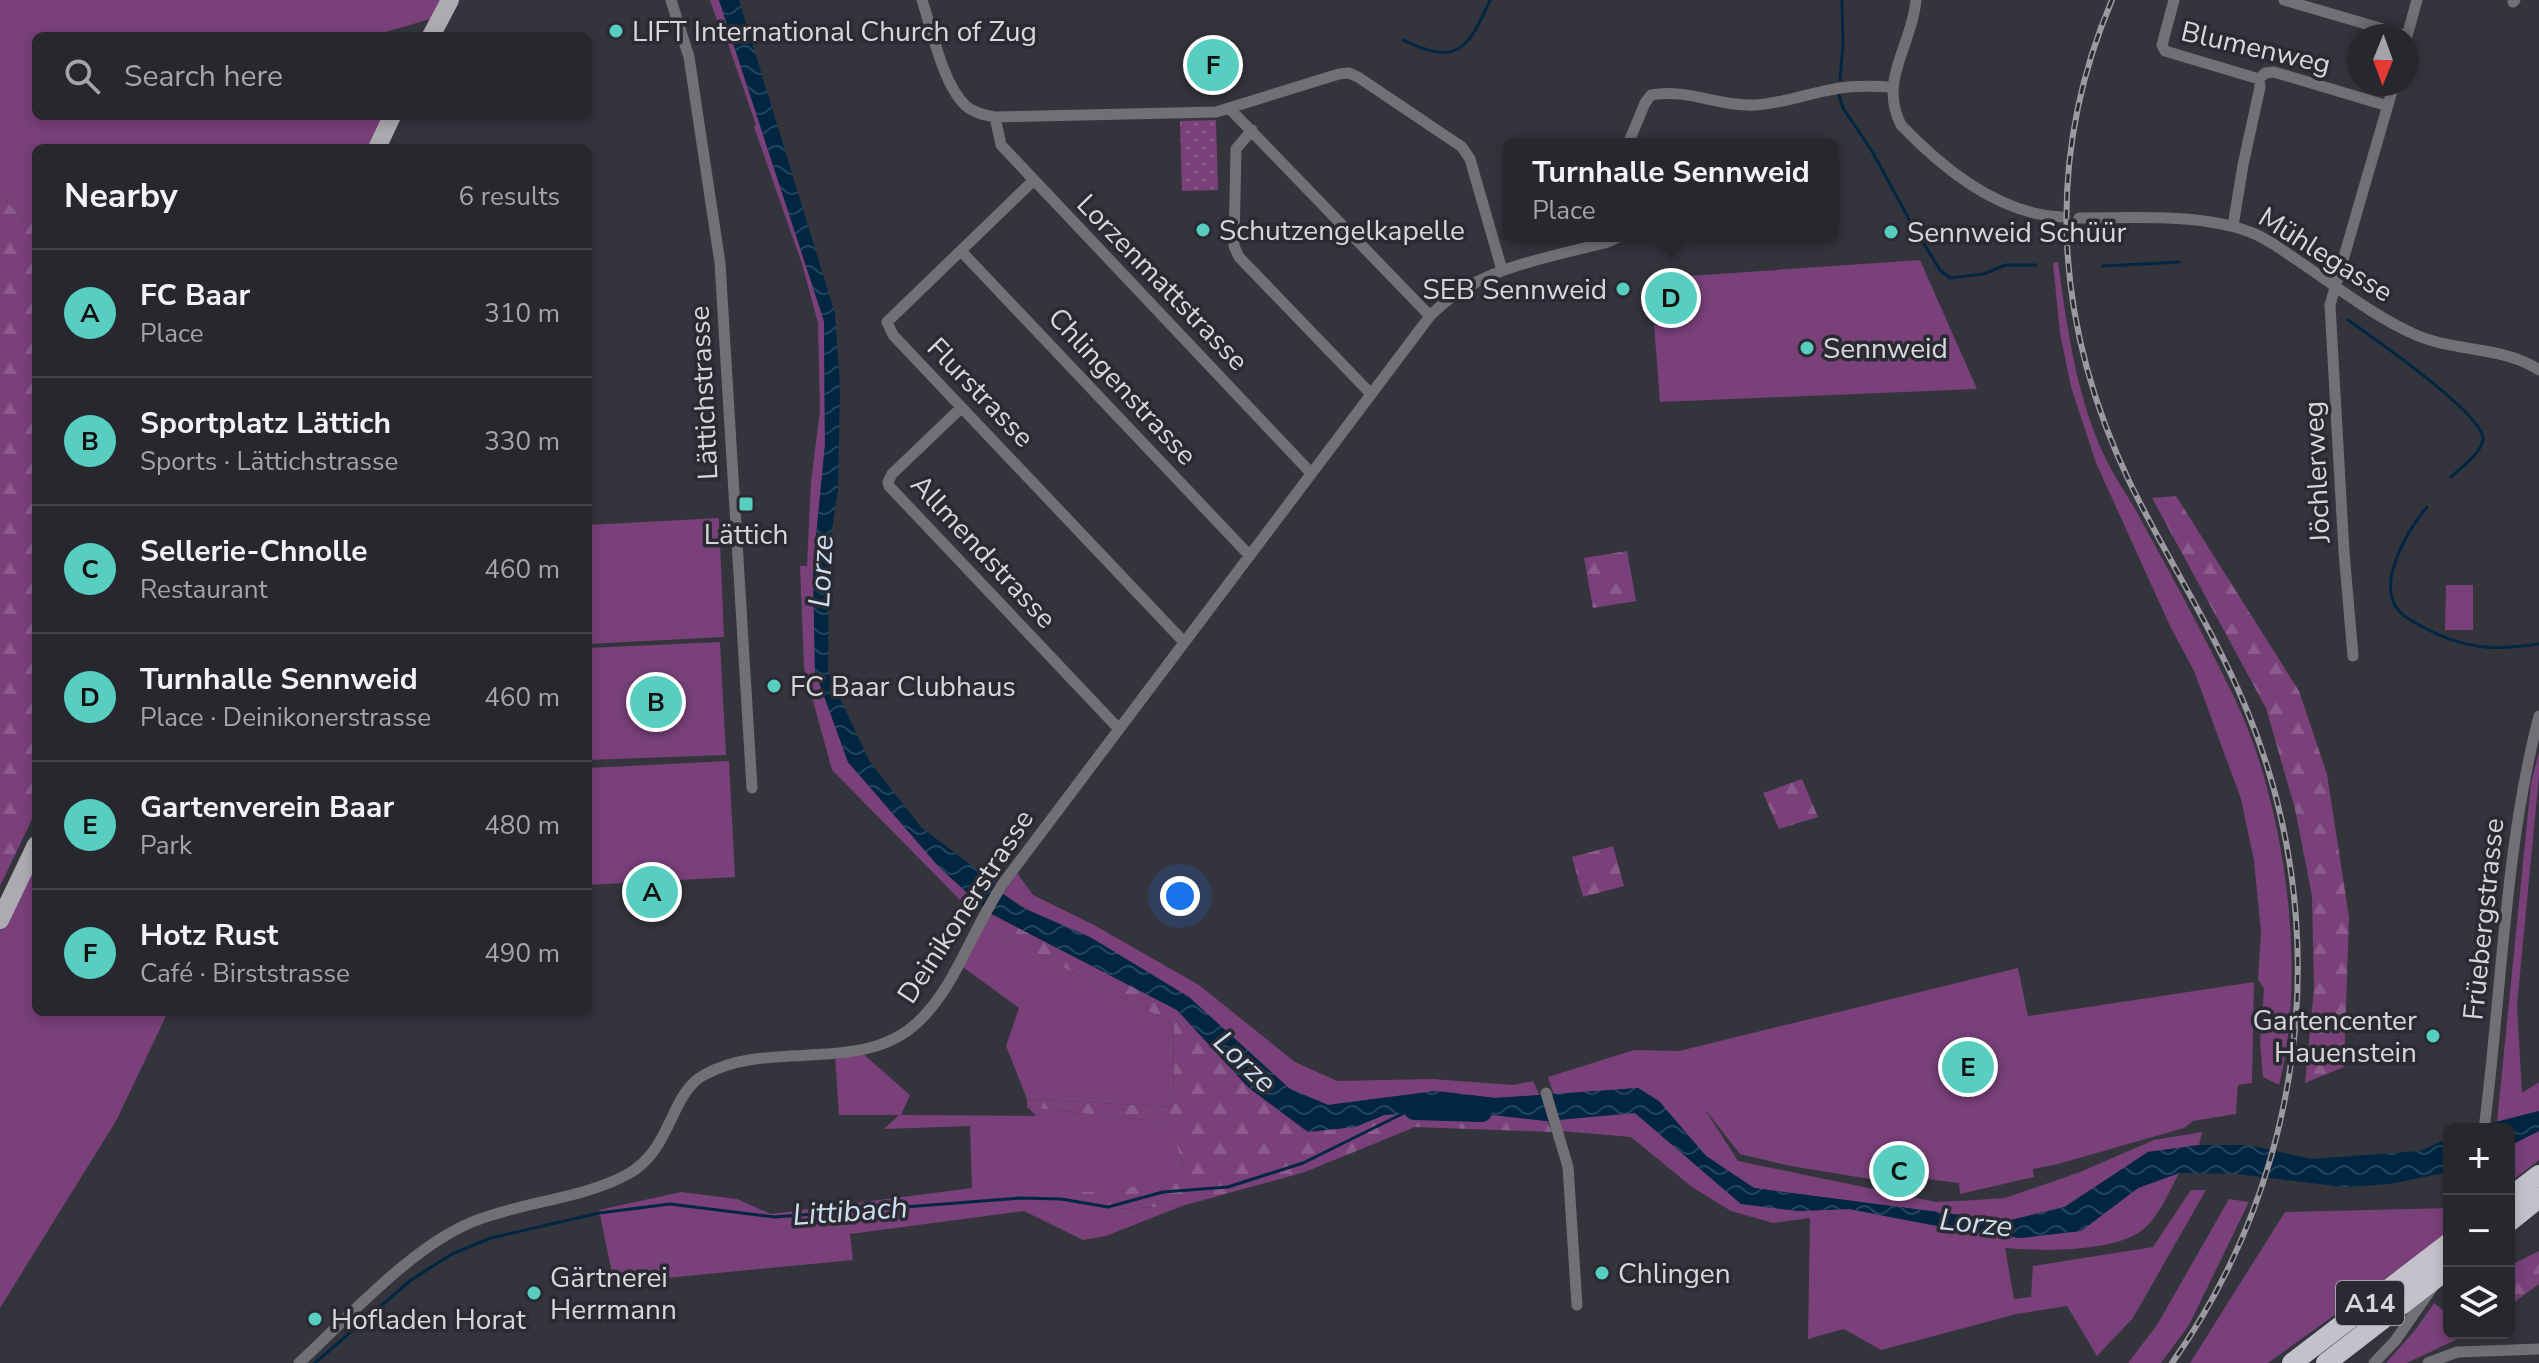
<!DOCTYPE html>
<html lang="en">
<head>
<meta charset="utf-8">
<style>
  body { margin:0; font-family:"Nunito Sans",sans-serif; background:#33333a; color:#f1f3f6 }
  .controls { position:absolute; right:24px; bottom:24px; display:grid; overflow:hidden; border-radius:12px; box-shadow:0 4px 12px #0003 }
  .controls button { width:72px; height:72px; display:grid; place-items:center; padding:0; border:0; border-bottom:2px solid #43444a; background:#27272e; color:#f1f3f6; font:40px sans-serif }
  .compass { position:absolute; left:2347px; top:24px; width:72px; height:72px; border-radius:50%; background:#27272e; box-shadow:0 4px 12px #0003; rotate:181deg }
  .you { position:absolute; left:1180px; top:896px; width:28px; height:28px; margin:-20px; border:6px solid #fff; border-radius:50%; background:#1a73e8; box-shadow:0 0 0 12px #1a73e833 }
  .badge { display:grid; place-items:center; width:52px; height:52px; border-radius:50%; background:#58cec0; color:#111; font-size:26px; font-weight:700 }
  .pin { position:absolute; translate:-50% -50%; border:4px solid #fff; box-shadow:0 2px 8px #0006 }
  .popup { position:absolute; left:1503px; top:138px; width:336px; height:104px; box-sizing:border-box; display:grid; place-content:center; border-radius:12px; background:#27272e; filter:drop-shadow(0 2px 6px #0005); font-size:26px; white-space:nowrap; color:#a4a5aa }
  .popup b { font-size:30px; color:#f1f3f6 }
  .popup::after { content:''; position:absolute; left:50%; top:100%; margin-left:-16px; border:16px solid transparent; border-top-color:#27272e }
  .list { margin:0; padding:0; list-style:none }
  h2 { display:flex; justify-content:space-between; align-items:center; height:104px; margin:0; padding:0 32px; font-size:34px }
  h2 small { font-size:26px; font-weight:400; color:#a4a5aa }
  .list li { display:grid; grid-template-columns:52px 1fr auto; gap:24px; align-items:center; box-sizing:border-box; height:128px; padding:0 32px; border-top:2px solid #43444a }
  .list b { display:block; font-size:30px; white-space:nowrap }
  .list p { margin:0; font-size:26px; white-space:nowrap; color:#a4a5aa }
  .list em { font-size:26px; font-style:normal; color:#a4a5aa }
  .icon { flex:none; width:44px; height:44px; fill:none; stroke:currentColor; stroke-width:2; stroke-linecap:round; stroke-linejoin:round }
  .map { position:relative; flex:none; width:2539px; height:1363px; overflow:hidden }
  .search { position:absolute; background:#27272e; box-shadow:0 4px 12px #0003; left:32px; top:32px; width:560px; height:88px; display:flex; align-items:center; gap:20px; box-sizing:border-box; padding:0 28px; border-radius:12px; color:#a4a5aa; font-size:30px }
  .panel { position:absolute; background:#27272e; box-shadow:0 4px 12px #0003; left:32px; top:144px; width:560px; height:872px; border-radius:12px }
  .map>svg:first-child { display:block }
  .green { fill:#794079 }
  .forest { fill:url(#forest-firs) }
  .park { fill:url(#park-dots) }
  .water { fill:url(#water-waves) }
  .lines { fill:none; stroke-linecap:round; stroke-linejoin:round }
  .stream { stroke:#002642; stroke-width:3 }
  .river { stroke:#002642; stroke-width:20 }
  .street { stroke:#727074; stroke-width:11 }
  .primary { stroke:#aeaab2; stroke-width:18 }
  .highway { stroke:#c5c1cb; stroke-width:20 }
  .rail-casing { stroke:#9a9aa0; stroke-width:6 }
  .rail { stroke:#2a2a32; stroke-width:3; stroke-dasharray:9; stroke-linecap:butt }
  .poi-dot { fill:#58cec0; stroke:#2a2a32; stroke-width:3 }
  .labels { text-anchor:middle; stroke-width:7; stroke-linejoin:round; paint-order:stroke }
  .shield { fill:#2a2a32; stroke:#a2a2a8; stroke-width:2 }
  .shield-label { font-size:26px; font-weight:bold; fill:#d6d6db }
  .poi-label { font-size:28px; fill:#d6d6db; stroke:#2a2a32; text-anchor:start }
  .street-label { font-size:28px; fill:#d6d6db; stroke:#2a2a32 }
  .water-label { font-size:30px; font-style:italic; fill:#cddeee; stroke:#2a2a32 }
</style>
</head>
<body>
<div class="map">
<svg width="2539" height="1363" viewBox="0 0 2539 1363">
  <defs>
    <pattern id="forest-firs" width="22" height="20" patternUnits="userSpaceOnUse" patternTransform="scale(2)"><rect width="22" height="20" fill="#794079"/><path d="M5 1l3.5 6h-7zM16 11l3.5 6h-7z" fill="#8b5b8b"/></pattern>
    <pattern id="park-dots" width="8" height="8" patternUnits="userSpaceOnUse" patternTransform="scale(2)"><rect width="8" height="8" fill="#794079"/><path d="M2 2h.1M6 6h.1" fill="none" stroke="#8b5b8b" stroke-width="1.8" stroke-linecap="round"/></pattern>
    <pattern id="water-waves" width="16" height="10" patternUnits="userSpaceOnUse" patternTransform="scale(2)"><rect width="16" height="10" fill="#002642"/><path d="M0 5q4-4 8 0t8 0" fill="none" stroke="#24455d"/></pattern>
  </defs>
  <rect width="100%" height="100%" fill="#34343d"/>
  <path class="green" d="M0,0H441L430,19L372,36H36V116H382L367,148H36V225L23,218L0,195Z
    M710,0H719L824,321L825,445L813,568L815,671L848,762L940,868L978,903L973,913L832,770L804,668L800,566H807L811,481L820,411L818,323L802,264L754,127L756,125L724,32H721Z
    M1920,260L1977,389L1660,402L1654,325H1660L1661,321L1691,319L1688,276Z
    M2058,262C2067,327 2076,395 2104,455C2114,477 2129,497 2140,518C2172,576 2204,635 2233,695C2285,801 2308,970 2279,1085L2263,1077L2260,1042L2264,989L2258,979L2261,933L2254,861L2241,799L2194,671L2170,626L2096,463L2071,387L2060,333L2053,263Z
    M719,518L724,637L588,644V525Z
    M2446,585H2473V630H2445Z
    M720,642L726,755L588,760V648Z
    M2539,752V776L2517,1005L2522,1093L2539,1082V1111L2497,1122L2531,783Z
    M729,761L735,877L588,885V768Z
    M36,856V1012H168L116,1121L0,1308V931Z
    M1017,873L1033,895L1094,925L1199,985L1295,1062L1337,1081L1432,1079L1513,1085L1533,1081L1540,1096L1495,1098L1436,1091L1328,1105L1290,1089L1246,1050L1003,894Z
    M983,926L1174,1024L1173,1107L1027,1099L1006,1046L1019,1008L960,965Z
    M2018,968L2028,1016L2254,982L2252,1083L2238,1085L2236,1114L2193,1121L2184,1128L2058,1164L2033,1169L2034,1177L1960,1194L1959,1183L1927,1179L1925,1188L1790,1166L1740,1154L1704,1108L1738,1161L1936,1202L1976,1200L2005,1198L2080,1172L2154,1140L2202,1132L2199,1145L2148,1152L2064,1207L2007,1221L1754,1188L1706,1156L1659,1102L1638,1088L1554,1095L1548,1077L1634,1050L1679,1051Z
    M862,1053L910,1095L901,1115L1036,1116L1027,1107L1173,1123L1183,1170L1117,1192H1063L1114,1209L1182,1206L1106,1236L1083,1240L1024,1211L850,1234L853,1260L614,1283L599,1210L681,1192L737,1199L771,1214L972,1188L970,1126L884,1129L899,1115H839L835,1056Z
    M1635,1113L1741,1204L1798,1211L1849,1209L1937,1226L2020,1238L2081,1231L2138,1188L2179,1173C2170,1190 2160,1214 2146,1227C2120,1253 2041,1251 2005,1248L2014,1299L2031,1297L2033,1266L2153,1247L2191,1190H2206L2133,1318L2097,1356L2067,1306L2017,1314L1881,1350L1844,1329L1808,1339L1810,1218L1773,1223L1731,1211L1692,1187L1631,1137L1561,1131L1560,1119Z
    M2539,1131V1160L2509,1183V1146Z
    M2229,1199L2249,1202L2189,1325L2161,1363H2128L2157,1325Z
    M2449,1208V1226L2446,1235L2268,1363H2190L2285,1212Z
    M2434,1303L2449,1315V1333H2470L2407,1363H2386L2416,1329Z"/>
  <path class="forest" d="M0,195L23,218L36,225V811L0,886Z
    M2176,496L2299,691L2327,774L2349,917L2344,1067L2305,1083L2314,989L2312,896L2295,809L2266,708L2152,498Z
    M1627,551L1636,601L1593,608L1584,558Z
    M1802,779L1818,817L1779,829L1763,793Z
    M1613,846L1624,886L1583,897L1572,857Z
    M987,912L1177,1010L1249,1088L1355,1127L1384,1115L1448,1110L1547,1121L1552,1132L1415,1127L1305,1172L1182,1206L1114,1209L1059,1192H1117L1183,1169L1172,1123L1027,1107V1099L1173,1107L1174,1024L983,926Z
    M2539,1251V1284L2509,1306V1266Z"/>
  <path class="park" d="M1216,120L1218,190L1182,191L1180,121Z"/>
  <path class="water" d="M719,0H739L835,314L840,387L838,490L829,549L828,673L870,762L921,827L989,879L1003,894L1021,907L1090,937L1189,997L1290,1089L1328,1105L1436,1091L1495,1098L1638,1088L1659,1101L1706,1156L1754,1188L2007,1221L2065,1207L2148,1152L2199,1145H2249L2311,1159L2420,1151L2449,1138V1172L2389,1184L2344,1187L2238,1174L2179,1173L2138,1188L2081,1231L2020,1238L1937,1226L1849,1209L1798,1211L1741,1204L1635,1113L1547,1121L1448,1110L1384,1115L1355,1127L1308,1132L1249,1088L1177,1010L990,913L940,868L848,762L815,671L813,568L825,445L824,321Z
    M2539,1111V1131L2509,1146V1129H2468Z"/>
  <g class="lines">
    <path class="stream" d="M1403,40C1457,66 1468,50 1490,0
      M1840,80L1843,44L1842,0
      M1839,95L1843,108L1872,151L1910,221
      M1924,244L1940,270L1950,278L1983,274L2006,265H2036
      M2103,266L2179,262
      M2348,320C2372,337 2484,414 2483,439C2482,453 2460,468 2451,477
      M2427,507C2409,528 2378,580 2396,607C2401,615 2413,622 2421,626C2462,649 2493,651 2539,644
      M315,1363L411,1280L452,1254L491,1238L599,1213L670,1204L775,1217L1020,1198L1061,1199L1108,1207L1163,1192L1228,1187L1303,1163L1404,1113"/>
    <path class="river" d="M1414,1110L1482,1112"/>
    <path class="street" d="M671,0L689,57L720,263L752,788
      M922,0C932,30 943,85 966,106C974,113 985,115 995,117L1216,112L1339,74L1349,73L1358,77L1462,147L1470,159L1502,270
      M1916,0C1912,46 1878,80 1901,125C1943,169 1999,214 2061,217
      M2174,0L2162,45L2165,51L2259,79L2265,73L2274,72L2388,106
      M2284,0L2407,36
      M2513,2L2515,0
      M2407,36L2417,0
      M1229,108L1430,316
      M995,117L1001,145L1311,473
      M1252,130L1236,149L1234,246L1239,257L1371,394
      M1628,144L1645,103L1651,95C1687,88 1720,107 1756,105C1788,103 1816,90 1848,87C1862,86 1877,86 1891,87
      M1034,180L887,322L893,335L1183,641
      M2079,218C2131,218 2202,213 2250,232C2267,238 2282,250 2297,260C2336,286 2373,316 2416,335C2455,352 2503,346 2539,370
      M2233,226L2243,165L2260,87L2259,79
      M961,251L1249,555
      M961,408L892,474L888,482L889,486L1118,728
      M2353,656L2344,552L2330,305L2394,84
      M1546,1093L1568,1167L1577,1305
      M2484,1129C2502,991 2504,851 2539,716
      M299,1363C349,1317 410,1248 472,1222C520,1202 583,1199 628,1174C672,1150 670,1093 704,1075C770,1038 861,1076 918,1022C957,986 974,923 1007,878L1430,316C1478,267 1544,259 1608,242L1620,236
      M2374,1363L2395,1341L2432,1288
      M2428,1363L2457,1352L2539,1349"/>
    <path class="primary" d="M431,36L450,0
      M377,148L392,116
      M0,920L36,845"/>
    <path class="highway" d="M2509,1198L2539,1175
      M2509,1222L2539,1198
      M2292,1363L2449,1243
      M2326,1363L2449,1268"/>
    <defs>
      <path id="rail" d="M2112,0C2043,162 2055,326 2130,483C2167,559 2214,630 2246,708C2336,924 2307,1172 2172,1363"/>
    </defs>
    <use href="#rail" class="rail-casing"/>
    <use href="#rail" class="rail"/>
  </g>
  <g class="poi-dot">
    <circle cx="616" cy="31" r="8"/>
    <circle cx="1203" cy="230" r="8"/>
    <circle cx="1891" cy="232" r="8"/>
    <circle cx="1623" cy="289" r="8"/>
    <circle cx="1807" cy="348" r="8"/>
    <rect x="738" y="496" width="16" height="16" rx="4"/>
    <circle cx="774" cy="686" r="8"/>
    <circle cx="2433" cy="1036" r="8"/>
    <circle cx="1602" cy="1273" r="8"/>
    <circle cx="534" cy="1293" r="8"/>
    <circle cx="315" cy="1319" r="8"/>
  </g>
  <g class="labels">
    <rect class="shield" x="2336" y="1281" width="68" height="44" rx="6"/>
    <g class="shield-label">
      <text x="2370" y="1312">A14</text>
    </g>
    <g class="poi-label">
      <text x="632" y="41">LIFT International Church of Zug</text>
      <text x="1219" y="240">Schutzengelkapelle</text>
      <text x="1907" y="242">Sennweid Schüür</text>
      <text x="1607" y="299" text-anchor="end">SEB Sennweid</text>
      <text x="1823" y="358">Sennweid</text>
      <text x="746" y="544" text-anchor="middle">Lättich</text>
      <text x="790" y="696">FC Baar Clubhaus</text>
      <text x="2417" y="1030" text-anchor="end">Gartencenter<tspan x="2417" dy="32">Hauenstein</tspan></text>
      <text x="1618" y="1283">Chlingen</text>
      <text x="550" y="1287">Gärtnerei<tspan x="550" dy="32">Herrmann</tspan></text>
      <text x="331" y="1329">Hofladen Horat</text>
    </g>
    <g class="street-label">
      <text transform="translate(2256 47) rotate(13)" y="10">Blumenweg</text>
      <text transform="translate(2326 254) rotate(32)" y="10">Mühlegasse</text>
      <text transform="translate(1163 282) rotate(46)" y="10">Lorzenmattstrasse</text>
      <text transform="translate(1123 386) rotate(47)" y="10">Chlingenstrasse</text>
      <text transform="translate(981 392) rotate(46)" y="10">Flurstrasse</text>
      <text transform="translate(703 393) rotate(-93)" y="10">Lättichstrasse</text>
      <text transform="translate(2316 472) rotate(-93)" y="10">Jöchlerweg</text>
      <text transform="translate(984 551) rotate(47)" y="10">Allmendstrasse</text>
      <text transform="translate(965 906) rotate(-57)" y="10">Deinikonerstrasse</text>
      <text transform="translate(2483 919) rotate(-84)" y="10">Früebergstrasse</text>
    </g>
    <g class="water-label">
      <text transform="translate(821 571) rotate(-87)" y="10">Lorze</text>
      <text transform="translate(1245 1062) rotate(44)" y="10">Lorze</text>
      <text transform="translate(850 1211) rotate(-4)" y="10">Littibach</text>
      <text transform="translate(1976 1223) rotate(6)" y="10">Lorze</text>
    </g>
  </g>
</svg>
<div class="controls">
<button>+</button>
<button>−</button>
<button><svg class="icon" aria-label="layers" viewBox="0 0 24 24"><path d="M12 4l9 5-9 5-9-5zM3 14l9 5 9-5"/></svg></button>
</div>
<svg class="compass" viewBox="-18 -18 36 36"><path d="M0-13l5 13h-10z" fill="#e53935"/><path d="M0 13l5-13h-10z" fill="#a4a5aa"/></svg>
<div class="you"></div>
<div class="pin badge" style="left:652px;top:892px">A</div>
<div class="pin badge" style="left:656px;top:702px">B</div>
<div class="pin badge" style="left:1899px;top:1171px">C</div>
<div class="pin badge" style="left:1671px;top:298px">D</div>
<div class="popup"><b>Turnhalle Sennweid</b>Place</div>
<div class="pin badge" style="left:1968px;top:1067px">E</div>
<div class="pin badge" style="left:1213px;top:65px">F</div>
<div class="search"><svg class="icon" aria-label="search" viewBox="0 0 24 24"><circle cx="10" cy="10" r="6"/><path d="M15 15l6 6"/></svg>Search here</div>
<section class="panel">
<h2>Nearby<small>6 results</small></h2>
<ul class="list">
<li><span class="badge">A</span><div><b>FC Baar</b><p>Place</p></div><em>310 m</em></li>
<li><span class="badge">B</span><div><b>Sportplatz Lättich</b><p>Sports · Lättichstrasse</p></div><em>330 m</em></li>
<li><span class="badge">C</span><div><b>Sellerie-Chnolle</b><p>Restaurant</p></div><em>460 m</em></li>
<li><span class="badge">D</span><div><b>Turnhalle Sennweid</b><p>Place · Deinikonerstrasse</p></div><em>460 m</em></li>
<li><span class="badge">E</span><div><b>Gartenverein Baar</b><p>Park</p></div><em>480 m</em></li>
<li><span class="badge">F</span><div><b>Hotz Rust</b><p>Café · Birststrasse</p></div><em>490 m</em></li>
</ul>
</section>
</div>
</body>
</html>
